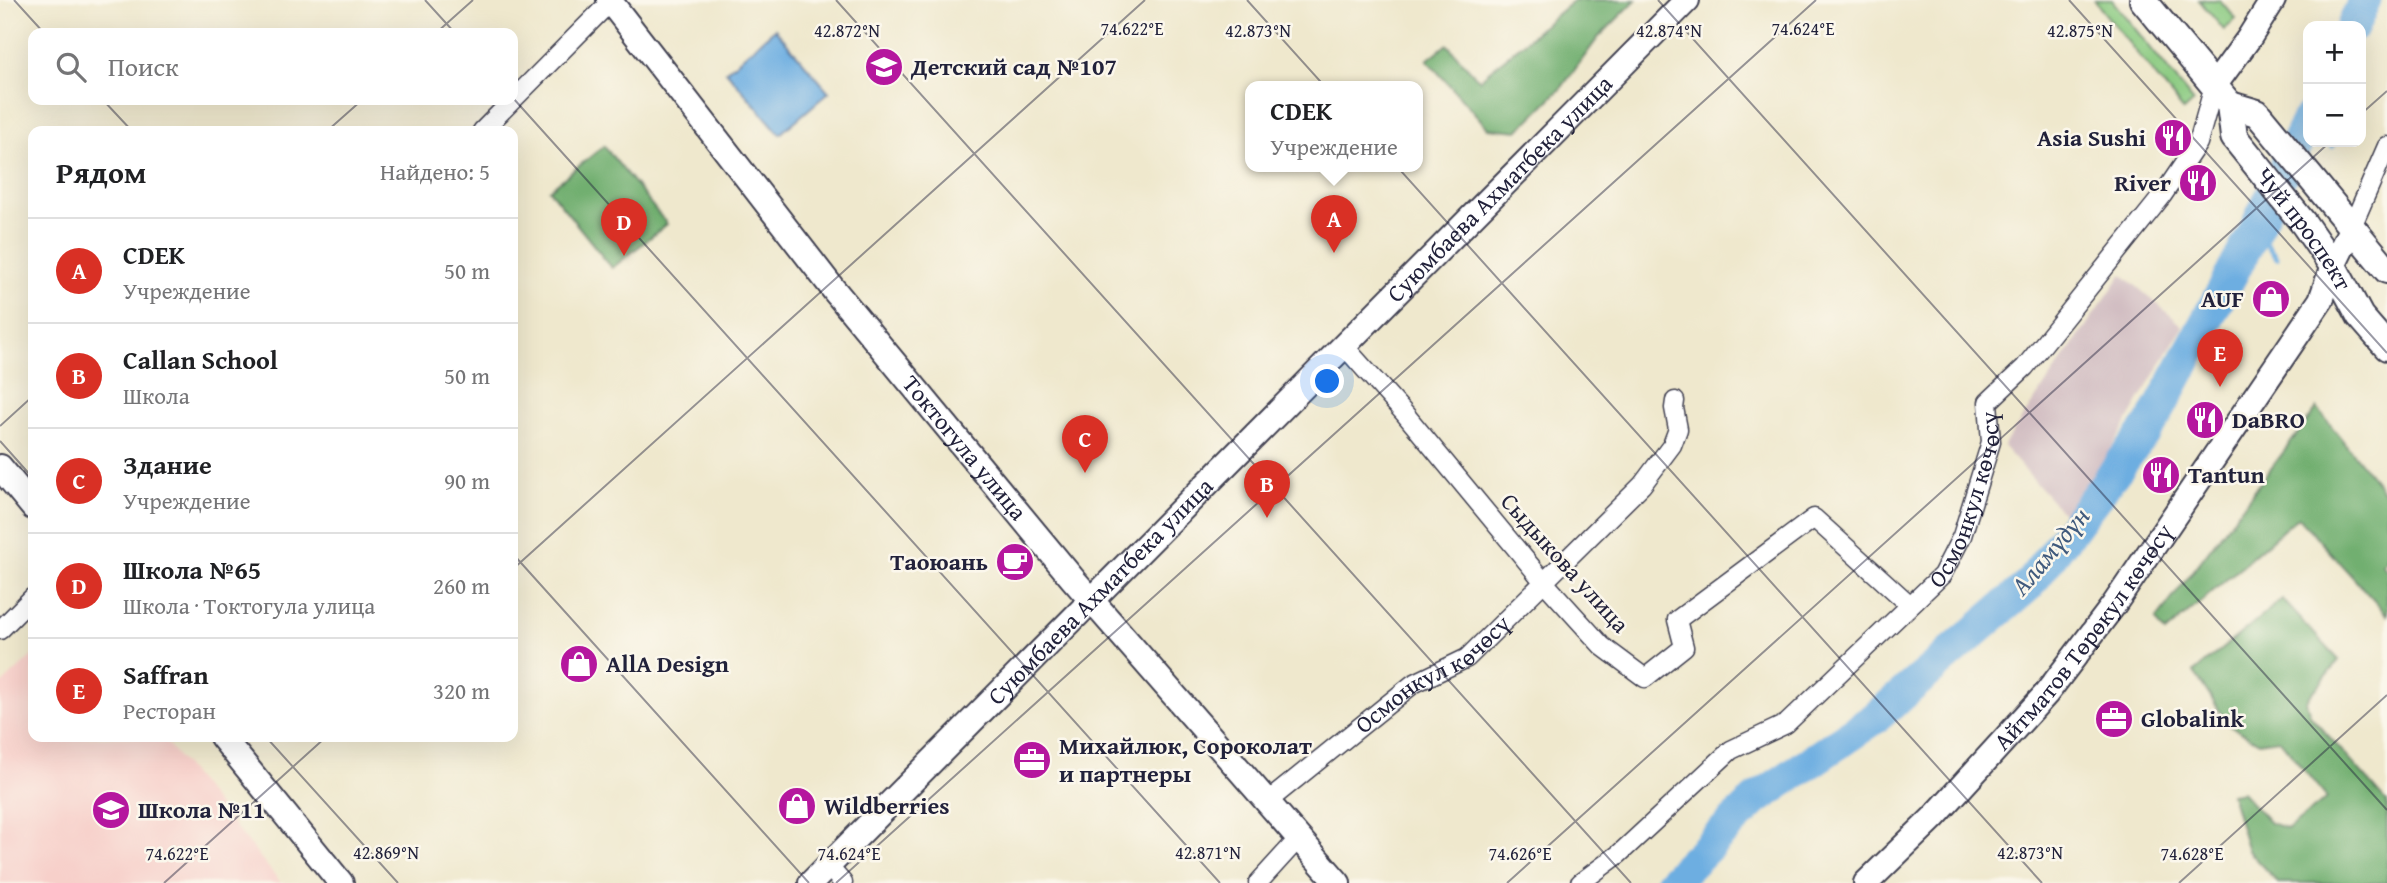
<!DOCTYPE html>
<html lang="ru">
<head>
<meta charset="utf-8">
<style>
  body { margin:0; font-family:"Gentium Book Plus",serif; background:#f6f6f6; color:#202124 }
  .controls { position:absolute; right:21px; top:21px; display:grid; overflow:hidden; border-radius:14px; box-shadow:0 7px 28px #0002 }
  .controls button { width:63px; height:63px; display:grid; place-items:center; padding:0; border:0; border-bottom:2px solid #e0e0e0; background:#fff; color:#202124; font:35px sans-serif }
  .you { position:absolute; left:1328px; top:382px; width:24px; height:24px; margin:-18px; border:5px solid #fff; border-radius:50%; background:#1a73e8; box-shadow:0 0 0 10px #1a73e833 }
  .badge { display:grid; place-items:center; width:46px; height:46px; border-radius:50%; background:#d93025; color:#fff; font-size:23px; font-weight:700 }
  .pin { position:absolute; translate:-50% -58px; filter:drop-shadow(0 2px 4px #0008) }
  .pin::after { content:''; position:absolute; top:37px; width:24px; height:21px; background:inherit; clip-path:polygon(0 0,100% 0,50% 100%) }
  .popup { position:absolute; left:1245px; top:81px; width:178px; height:91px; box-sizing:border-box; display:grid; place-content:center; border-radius:14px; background:#fff; filter:drop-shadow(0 2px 5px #0005); font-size:23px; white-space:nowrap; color:#757577 }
  .popup b { font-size:26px; color:#202124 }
  .popup::after { content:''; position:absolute; left:50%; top:100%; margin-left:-14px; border:14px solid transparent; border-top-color:#fff }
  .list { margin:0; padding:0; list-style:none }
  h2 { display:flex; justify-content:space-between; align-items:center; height:91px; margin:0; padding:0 28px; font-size:30px }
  h2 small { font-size:23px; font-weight:400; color:#757577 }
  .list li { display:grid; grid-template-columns:46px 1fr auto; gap:21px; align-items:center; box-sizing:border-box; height:105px; padding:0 28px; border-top:2px solid #e0e0e0 }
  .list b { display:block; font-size:26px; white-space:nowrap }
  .list p { margin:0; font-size:23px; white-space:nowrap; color:#757577 }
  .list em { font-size:23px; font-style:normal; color:#757577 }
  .icon { flex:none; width:38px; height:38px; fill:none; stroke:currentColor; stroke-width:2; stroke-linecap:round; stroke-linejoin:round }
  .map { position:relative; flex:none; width:2387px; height:883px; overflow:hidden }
  .search { position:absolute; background:#fff; box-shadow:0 7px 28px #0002; left:28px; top:28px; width:490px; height:77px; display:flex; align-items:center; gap:18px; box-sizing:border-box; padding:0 24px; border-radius:14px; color:#757577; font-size:26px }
  .panel { position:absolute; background:#fff; box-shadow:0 7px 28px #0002; left:28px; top:126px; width:490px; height:616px; border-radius:14px }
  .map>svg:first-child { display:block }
  .built { fill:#f7d0ca }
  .industrial { fill:#d2bec2 }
  .green { fill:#8ccb82; stroke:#57765e; stroke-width:2 }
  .forest { fill:#71af70; stroke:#4a6856; stroke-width:2 }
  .water { fill:#6daee1; stroke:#48688e; stroke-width:2 }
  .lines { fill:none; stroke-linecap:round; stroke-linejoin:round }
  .stream { stroke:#6daee1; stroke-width:5 }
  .river { stroke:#6daee1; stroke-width:33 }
  .street-casing { stroke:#414051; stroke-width:21 }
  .secondary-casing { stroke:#414051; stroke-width:28 }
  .primary-casing { stroke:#414051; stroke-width:30 }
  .street { stroke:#fff; stroke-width:18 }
  .secondary { stroke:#fff; stroke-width:24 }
  .primary { stroke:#fff; stroke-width:26 }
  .ticks { fill:none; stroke:#22223b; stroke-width:2; stroke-opacity:0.45 }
  .labels { text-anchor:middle; stroke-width:5; stroke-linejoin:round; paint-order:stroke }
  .poi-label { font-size:24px; font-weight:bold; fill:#22223b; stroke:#fbf7ec; text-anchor:start }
  .street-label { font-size:24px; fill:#22223b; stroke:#fbf7ec }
  .water-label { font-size:26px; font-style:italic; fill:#405a7d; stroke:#fbf7ec }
  .ticks-label { font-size:18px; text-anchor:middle; fill:#22223b; stroke:#fbf7ec; stroke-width:5; stroke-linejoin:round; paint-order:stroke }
</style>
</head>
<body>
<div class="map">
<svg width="2387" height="883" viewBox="0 0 2387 883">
  <rect width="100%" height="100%" fill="#fbf7ec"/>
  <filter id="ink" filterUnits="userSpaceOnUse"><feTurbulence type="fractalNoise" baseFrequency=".0143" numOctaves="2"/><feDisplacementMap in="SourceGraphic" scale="14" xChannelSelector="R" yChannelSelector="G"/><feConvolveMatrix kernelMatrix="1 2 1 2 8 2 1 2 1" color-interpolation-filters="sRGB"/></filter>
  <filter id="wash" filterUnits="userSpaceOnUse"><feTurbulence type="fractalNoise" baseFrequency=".00686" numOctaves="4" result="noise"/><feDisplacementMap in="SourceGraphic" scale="28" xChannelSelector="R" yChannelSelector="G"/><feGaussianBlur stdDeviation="1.57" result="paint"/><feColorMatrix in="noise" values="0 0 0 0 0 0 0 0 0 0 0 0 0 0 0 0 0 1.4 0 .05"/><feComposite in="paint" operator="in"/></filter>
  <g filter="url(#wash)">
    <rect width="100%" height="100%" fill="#efe8cd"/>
    <path class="built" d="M33,655V737H162L281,883H0V686Z"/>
    <path class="industrial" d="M2122,274L2183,326L2109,453L2063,513L2003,446Z"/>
    <path class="green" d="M2094,0H2112L2194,102L2184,111Z
      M2199,0H2220L2236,19L2224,30Z"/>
    <path class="forest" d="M1574,0H1636L1598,38L1562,87L1518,131L1488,128L1427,60L1447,44L1479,80Z
      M604,146L667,224L612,268L549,190Z
      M2317,408L2387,496V559L2382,564L2387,570V615L2298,517L2165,633L2156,620Z
      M2282,599L2339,660L2306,701L2310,715L2387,802V883H2278L2248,851L2231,794L2242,792L2270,823L2288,829L2327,798L2279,739L2259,742L2229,725L2194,672Z"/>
    <path class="water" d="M775,29L829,92L780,134L726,71Z"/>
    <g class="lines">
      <path class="stream" d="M2329,142L2332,146
        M2255,230L2277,258"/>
      <path class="river" d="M2353,26L2365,0
        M1671,883L1755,800L1875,718L2029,585L2153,421L2252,236L2308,119"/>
    </g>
  </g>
  <g filter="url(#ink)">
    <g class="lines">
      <defs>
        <g id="street">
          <path d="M482,131L612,0"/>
          <path d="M2351,229L2387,146"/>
          <path d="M1344,346L1405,414L1543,581L1602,646L1645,678L1684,647L1677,620L1814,518L1910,605"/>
          <path d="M0,630L33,597"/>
          <path id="s1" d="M1267,802L1413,684L1467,658L1642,485L1672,445L1678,429L1674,408L1675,401"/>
          <path d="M828,866L843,883"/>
          <path d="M1258,883L1299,838"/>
          <path id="s2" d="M1580,883L1619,854L1731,750L1786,724L1942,575L1962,536L1991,442L1988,402L2025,367L2162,196L2198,143L2214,86"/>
        </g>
        <g id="secondary">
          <path id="s3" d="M609,0L834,290L1072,578L1338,883"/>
          <path d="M2214,86L2249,38L2273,0"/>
          <path d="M0,467L33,507"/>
          <path d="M222,737L341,883"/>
          <path id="s4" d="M811,883L1687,0"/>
          <path id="s5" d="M1866,883L1933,818L2046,694L2113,606L2321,300L2333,266L2351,229"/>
        </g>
        <g id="primary">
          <path id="s6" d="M2143,0L2230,105L2234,137L2304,224L2333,266L2360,316L2387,347"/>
          <path d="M2230,105L2257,113L2387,270"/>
        </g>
      </defs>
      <use href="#street" class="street-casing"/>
      <use href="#secondary" class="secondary-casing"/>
      <use href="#primary" class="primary-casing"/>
      <use href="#street" class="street"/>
      <use href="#secondary" class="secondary"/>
      <use href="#primary" class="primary"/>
    </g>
  </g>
  <path class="ticks" d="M14,0L44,33M425,0L455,33M836,0L1631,883M1247,0L2042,883M1658,0L2387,810M2069,0L2387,353M436,33L473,0M513,98L1220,883M103,100L132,131M2361,114L2387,91M327,131L362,100M0,426L33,396M0,441L33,478M513,554L809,883M513,569L1145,0M266,737L398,883M164,883L326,737M836,883L1816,0M1507,883L2330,142M2179,883L2387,695"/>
  <defs>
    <symbol id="school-disc" viewBox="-11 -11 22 22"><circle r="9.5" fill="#b5179e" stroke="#fbf7ec"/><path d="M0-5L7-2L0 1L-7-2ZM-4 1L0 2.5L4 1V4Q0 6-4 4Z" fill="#fff"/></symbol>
    <symbol id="restaurant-disc" viewBox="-11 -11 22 22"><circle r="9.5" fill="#b5179e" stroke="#fbf7ec"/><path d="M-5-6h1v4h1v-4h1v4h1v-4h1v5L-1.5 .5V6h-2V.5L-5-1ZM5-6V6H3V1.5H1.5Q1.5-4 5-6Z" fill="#fff"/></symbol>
    <symbol id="shop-disc" viewBox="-11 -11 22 22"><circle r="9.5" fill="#b5179e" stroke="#fbf7ec"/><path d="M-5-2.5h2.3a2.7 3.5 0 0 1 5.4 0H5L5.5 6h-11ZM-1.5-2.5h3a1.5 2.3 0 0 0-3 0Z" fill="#fff"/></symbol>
    <symbol id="cafe-disc" viewBox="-11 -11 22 22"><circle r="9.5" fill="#b5179e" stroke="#fbf7ec"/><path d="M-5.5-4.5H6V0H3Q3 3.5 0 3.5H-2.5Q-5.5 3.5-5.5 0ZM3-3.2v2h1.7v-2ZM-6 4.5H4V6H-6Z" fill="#fff"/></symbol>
    <symbol id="office-disc" viewBox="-11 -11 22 22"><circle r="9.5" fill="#b5179e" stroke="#fbf7ec"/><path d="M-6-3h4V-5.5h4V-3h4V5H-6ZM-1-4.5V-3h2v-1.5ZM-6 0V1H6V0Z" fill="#fff"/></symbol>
  </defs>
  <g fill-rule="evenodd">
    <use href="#school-disc" x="862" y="45" width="44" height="44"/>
    <use href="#restaurant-disc" x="2151" y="116" width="44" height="44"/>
    <use href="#restaurant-disc" x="2176" y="161" width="44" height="44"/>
    <use href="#shop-disc" x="2249" y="277" width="44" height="44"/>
    <use href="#restaurant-disc" x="2183" y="398" width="44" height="44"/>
    <use href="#restaurant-disc" x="2139" y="453" width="44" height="44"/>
    <use href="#cafe-disc" x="993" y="540" width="44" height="44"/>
    <use href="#shop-disc" x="557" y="642" width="44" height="44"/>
    <use href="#office-disc" x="2092" y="697" width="44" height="44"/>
    <use href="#office-disc" x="1010" y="738" width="44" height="44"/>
    <use href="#shop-disc" x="775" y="784" width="44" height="44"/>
    <use href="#school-disc" x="89" y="788" width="44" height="44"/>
  </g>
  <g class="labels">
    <g class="poi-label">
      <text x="911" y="75">Детский сад №107</text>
      <text x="2146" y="146" text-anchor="end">Asia Sushi</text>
      <text x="2171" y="191" text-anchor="end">River</text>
      <text x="2244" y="307" text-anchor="end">AUF</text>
      <text x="2232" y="428">DaBRO</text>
      <text x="2188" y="483">Tantun</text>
      <text x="988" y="570" text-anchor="end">Таоюань</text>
      <text x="606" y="672">AllA Design</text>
      <text x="2141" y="727">Globalink</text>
      <text x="1059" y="754">Михайлюк, Сороколат<tspan x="1059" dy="28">и партнеры</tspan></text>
      <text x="824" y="814">Wildberries</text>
      <text x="138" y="818">Школа №11</text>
    </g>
    <g class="street-label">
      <text dy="8" stroke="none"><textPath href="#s4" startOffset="978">Суюмбаева Ахматбека улица</textPath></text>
      <text dy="8" stroke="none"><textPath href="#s6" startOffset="284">Чуй проспект</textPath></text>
      <text dy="8" stroke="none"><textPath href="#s3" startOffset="572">Токтогула улица</textPath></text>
      <text dy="8" stroke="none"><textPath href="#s2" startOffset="558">Осмонкул көчөсү</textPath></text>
      <text transform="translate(1565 563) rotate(48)" y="8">Сыдыкова улица</text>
      <text dy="8" stroke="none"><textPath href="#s4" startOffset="411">Суюмбаева Ахматбека улица</textPath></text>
      <text dy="8" stroke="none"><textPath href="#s5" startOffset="329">Айтматов Төрөкул көчөсү</textPath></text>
      <text dy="8" stroke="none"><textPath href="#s1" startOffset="210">Осмонкул көчөсү</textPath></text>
    </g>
    <g class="water-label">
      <text transform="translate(2050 551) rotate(-50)" y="9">Аламүдүн</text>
    </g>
  </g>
  <g class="ticks-label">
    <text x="1132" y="35">74.622°E</text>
    <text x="1803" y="35">74.624°E</text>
    <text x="847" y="37">42.872°N</text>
    <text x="1258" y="37">42.873°N</text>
    <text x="1669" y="37">42.874°N</text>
    <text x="2080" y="37">42.875°N</text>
    <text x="386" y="859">42.869°N</text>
    <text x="1208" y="859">42.871°N</text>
    <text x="2030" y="859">42.873°N</text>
    <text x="177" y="860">74.622°E</text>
    <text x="849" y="860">74.624°E</text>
    <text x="1520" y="860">74.626°E</text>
    <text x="2192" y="860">74.628°E</text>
  </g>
</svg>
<div class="controls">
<button>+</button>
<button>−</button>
</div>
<div class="you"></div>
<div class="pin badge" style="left:1334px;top:253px">A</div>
<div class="popup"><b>CDEK</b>Учреждение</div>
<div class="pin badge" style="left:1267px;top:518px">B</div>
<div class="pin badge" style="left:1085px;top:473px">C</div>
<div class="pin badge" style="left:624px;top:256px">D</div>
<div class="pin badge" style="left:2220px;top:387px">E</div>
<div class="search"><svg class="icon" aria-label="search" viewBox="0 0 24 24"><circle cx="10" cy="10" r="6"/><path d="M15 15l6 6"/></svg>Поиск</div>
<section class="panel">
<h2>Рядом<small>Найдено: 5</small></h2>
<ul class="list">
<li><span class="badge">A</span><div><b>CDEK</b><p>Учреждение</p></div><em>50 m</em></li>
<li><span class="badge">B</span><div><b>Callan School</b><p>Школа</p></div><em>50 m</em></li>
<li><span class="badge">C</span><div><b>Здание</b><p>Учреждение</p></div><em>90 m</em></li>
<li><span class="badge">D</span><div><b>Школа №65</b><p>Школа · Токтогула улица</p></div><em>260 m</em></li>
<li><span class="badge">E</span><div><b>Saffran</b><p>Ресторан</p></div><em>320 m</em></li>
</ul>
</section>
</div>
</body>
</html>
